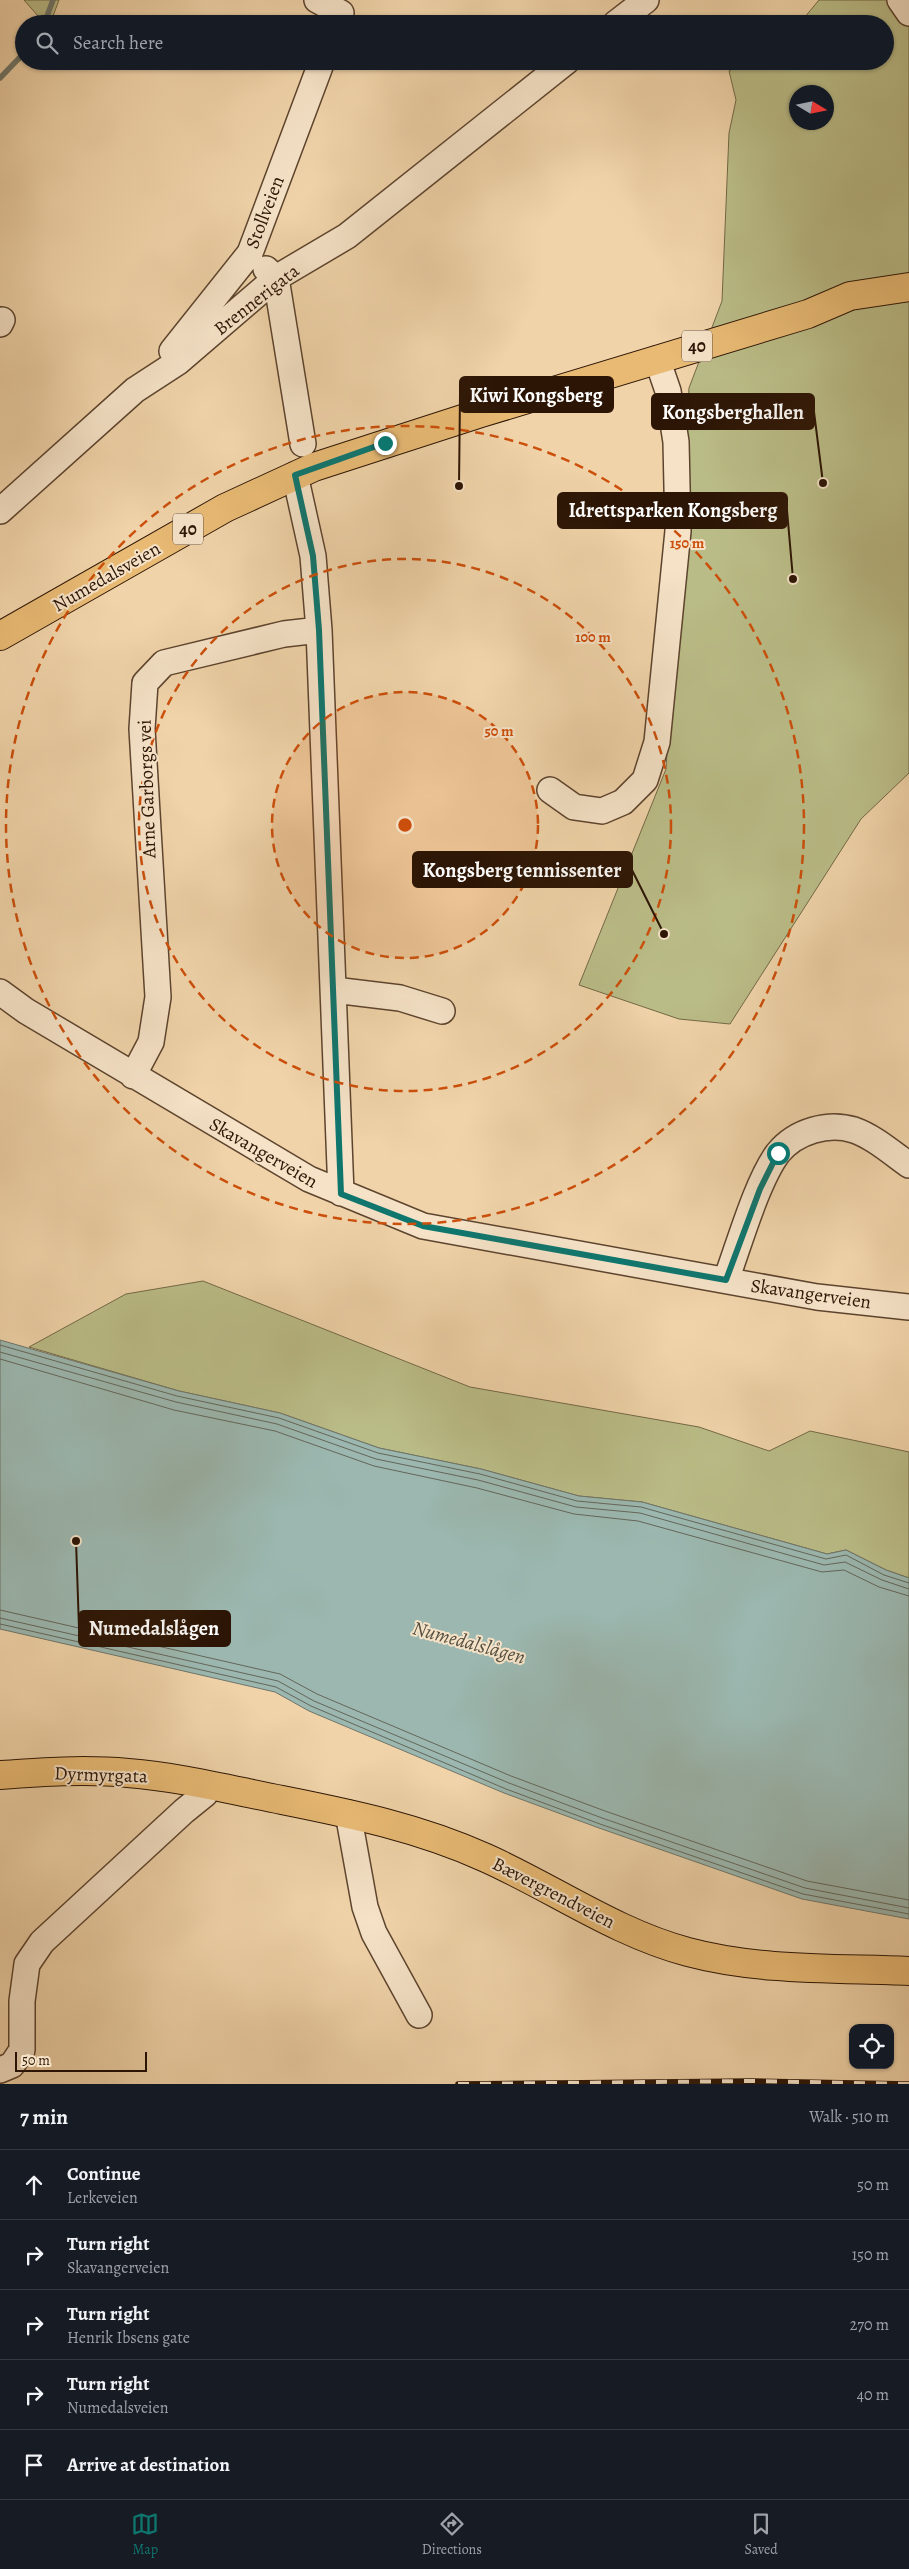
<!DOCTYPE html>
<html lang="en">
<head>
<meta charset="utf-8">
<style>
  body { margin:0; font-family:Alegreya,serif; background:#242831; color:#f1f3f6 }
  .controls { position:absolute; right:15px; bottom:15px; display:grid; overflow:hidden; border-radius:10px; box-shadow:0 1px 4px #0004 }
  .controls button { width:45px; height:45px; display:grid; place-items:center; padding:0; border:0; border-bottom:1px solid #363941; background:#171b24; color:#f1f3f6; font:25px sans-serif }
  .compass { position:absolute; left:789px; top:85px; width:45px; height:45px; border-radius:50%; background:#171b24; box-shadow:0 1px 4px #0004; rotate:100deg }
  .scale { position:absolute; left:15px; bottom:12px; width:132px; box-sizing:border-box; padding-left:5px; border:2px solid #2c1505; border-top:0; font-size:14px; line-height:18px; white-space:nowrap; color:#2c1505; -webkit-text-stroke:4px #f5e2c7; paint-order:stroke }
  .stop { position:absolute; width:15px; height:15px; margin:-11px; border:4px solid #0f766e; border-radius:50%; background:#fff }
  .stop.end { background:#0f766e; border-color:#fff; box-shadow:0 1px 5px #0008 }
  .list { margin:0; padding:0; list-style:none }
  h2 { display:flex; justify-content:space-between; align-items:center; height:65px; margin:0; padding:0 20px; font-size:21px }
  h2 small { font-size:16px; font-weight:400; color:#9ea1a6 }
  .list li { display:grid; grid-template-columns:32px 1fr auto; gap:15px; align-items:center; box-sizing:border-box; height:70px; padding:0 20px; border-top:1px solid #363941 }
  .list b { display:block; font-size:19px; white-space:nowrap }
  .list p { margin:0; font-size:16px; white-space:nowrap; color:#9ea1a6 }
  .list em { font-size:16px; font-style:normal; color:#9ea1a6 }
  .icon { flex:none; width:28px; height:28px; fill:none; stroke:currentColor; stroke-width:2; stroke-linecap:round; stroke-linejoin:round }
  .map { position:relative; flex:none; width:909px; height:2084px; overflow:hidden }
  .search { position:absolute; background:#171b24; box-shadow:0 1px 4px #0004; left:15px; right:15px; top:15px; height:55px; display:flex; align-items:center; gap:12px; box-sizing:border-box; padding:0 18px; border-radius:28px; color:#9ea1a6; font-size:19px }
  .sheet { height:415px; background:#171b24 }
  nav { display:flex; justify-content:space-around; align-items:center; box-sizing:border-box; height:70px; border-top:1px solid #363941; background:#171b24; font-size:14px; color:#9ea1a6 }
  nav a { display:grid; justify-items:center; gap:2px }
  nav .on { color:#0f766e }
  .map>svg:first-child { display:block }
  .green { fill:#babc87; stroke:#736846; fill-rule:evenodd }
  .water { fill:#9bb7af; stroke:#6f766b }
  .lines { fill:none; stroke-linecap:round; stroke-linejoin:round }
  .shore { stroke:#64665a; stroke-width:1 }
  .stream { stroke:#6f766b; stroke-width:5.5 }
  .minor-casing { stroke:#5d442e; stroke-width:28 }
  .major-casing { stroke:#2c1505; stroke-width:30 }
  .minor { stroke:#f5e2c7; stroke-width:25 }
  .major { stroke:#e8ba74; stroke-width:28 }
  .rail-casing { stroke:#2c1505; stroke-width:5.5 }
  .rail { stroke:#f5e2c7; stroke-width:4; stroke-dasharray:11; stroke-linecap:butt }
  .route { stroke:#0f766e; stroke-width:6 }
  .ring { fill:none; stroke:#cc4f0b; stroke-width:2.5; stroke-dasharray:9 6 }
  .labels { text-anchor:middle; stroke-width:4; stroke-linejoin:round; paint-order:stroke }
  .shield { fill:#f5e2c7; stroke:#68523f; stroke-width:1 }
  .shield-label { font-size:18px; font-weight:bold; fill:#2c1505 }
  .street-label { font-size:19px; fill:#2c1505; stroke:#f5e2c7 }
  .water-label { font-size:20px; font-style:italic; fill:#534e40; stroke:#f5e2c7 }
  .centre { fill:#cc4f0b; stroke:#f5e2c7; stroke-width:2.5 }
  .ring-label { font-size:15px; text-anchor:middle; font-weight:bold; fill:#cc4f0b; stroke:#f5e2c7; stroke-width:4; stroke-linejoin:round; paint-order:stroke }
  .leader { fill:none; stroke:#2c1505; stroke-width:2 }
  .callout-dot { fill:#2c1505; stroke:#f5e2c7; stroke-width:2 }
  .callout { fill:#2c1505; stroke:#2c1505; stroke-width:2 }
  .callout-label { font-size:20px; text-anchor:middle; font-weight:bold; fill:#fff }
</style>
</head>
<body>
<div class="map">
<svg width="909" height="2084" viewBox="0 0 909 2084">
  <rect width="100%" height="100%" fill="#f0d3a9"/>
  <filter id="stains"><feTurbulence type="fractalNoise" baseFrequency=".004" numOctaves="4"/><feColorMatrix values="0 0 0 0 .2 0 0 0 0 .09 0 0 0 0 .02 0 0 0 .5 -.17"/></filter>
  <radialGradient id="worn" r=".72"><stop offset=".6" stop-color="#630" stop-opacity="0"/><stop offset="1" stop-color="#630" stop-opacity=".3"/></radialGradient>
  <path class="green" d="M24,0H59L50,24H45Z
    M819,0H909V773L861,819L730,1024L679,1019L579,985L666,769L689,388L722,301L729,133L736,100L729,71L746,61H885V24H799ZM796,92H826V122H796Z
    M203,1281L470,1387L699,1427L769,1451L810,1431L909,1452V1578L886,1570L846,1550L827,1554L642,1502L579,1496L481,1469L379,1448L280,1413L179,1391L29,1347L126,1294Z"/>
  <path class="water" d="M0,1340L179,1391L280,1413L379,1448L481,1469L579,1496L642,1502L827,1554L846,1550L886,1570L909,1578V1919L802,1899L599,1828L504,1793L309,1711L275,1692L0,1629Z"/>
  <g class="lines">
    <path class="shore" d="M0,1345L177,1396L279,1418L378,1453L480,1474L577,1501L641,1507L826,1559L846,1555L884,1575L909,1583
      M0,1352L176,1402L277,1424L376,1459L478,1480L576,1507L640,1513L824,1565L845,1562L882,1580L909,1589
      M0,1359L174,1410L275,1431L374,1466L477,1488L574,1514L638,1521L822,1572L844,1570L879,1587L909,1596
      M0,1610L280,1674L317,1694L511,1776L605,1811L807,1881L909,1900
      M0,1618L278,1681L314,1701L509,1783L602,1818L805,1888L909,1908
      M0,1624L276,1687L311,1706L506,1789L600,1824L803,1894L909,1914"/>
    <path class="stream" d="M44,24L53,0
      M0,78L24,53"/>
    <defs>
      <path id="minor" d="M317,0L341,13
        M900,0L909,13
        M615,24L646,0
        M266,269L276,278L303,444
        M0,324L2,320
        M172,351L250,253L322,61
        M295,475L313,556L319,630L341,1193
        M0,511L135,390L178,362L276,278L347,236L567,61
        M550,790L574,807L602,811L623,802L645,780L657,742L678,531L676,442L668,391L657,359
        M334,990L400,998L442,1011
        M0,992L26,1011L309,1179L423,1226L817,1297L909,1307
        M133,1076L151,1042L158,997L142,729L145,683L164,663L284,634L319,630
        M726,1280C739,1245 757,1181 778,1153C796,1131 828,1122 854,1130C874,1137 892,1153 909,1165
        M348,1813L365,1907L374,1933L419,2015
        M0,2070L12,2065L22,2050V2001L27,1964L42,1942L184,1811L205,1794"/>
      <path id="major" d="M0,636L225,508L314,467L481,413L808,314L850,296L909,287
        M0,1775C42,1772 85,1769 128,1773C180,1777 231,1790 282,1800C352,1814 420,1828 486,1858C553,1888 616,1933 688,1952C759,1971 836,1968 909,1971"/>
    </defs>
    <use href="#minor" class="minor-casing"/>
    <use href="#major" class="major-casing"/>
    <use href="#minor" class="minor"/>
    <use href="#major" class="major"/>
    <defs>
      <path id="rail" d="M458,2084L751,2081L909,2084"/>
    </defs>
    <use href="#rail" class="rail-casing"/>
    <use href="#rail" class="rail"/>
  </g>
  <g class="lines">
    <path class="route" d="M385,443L295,475L313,556L319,630L341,1194L423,1226L726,1280L760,1189L778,1153"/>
  </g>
  <circle cx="405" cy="825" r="133" fill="#cc4f0b" fill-opacity=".12"/>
  <g class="ring">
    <circle cx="405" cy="825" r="133"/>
    <circle cx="405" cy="825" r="266"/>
    <circle cx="405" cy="825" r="399"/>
  </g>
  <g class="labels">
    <g class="shield">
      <rect x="682" y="330.5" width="30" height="31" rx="4"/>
      <rect x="173" y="513.5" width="30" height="31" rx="4"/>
    </g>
    <g class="shield-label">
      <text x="697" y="352">40</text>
      <text x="188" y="535">40</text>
    </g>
    <g class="street-label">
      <text transform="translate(264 212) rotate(-69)" y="7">Stollveien</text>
      <text transform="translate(256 299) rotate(-38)" y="7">Brennerigata</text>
      <text transform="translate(106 576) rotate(-30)" y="7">Numedalsveien</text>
      <text transform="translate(146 789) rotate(-92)" y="7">Arne Garborgs vei</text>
      <text transform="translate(264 1152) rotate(30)" y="7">Skavangerveien</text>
      <text transform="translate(811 1293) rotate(8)" y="7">Skavangerveien</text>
      <text transform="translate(101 1774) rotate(2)" y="7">Dyrmyrgata</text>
      <text transform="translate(554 1892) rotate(27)" y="7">Bævergrendveien</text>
    </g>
    <g class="water-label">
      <text transform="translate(469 1642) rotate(15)" y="7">Numedalslågen</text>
    </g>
  </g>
  <circle cx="405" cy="825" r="8" class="centre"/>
  <g class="ring-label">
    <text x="687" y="548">150 m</text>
    <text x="593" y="642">100 m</text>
    <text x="499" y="736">50 m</text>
  </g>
  <path class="leader" d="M459 486L460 395M823 483L814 412M793 579L787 510M664 934L632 870M76 1541L79 1628"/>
  <g class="callout-dot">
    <circle cx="459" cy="486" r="5"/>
    <circle cx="823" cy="483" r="5"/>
    <circle cx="793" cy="579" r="5"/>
    <circle cx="664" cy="934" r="5"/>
    <circle cx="76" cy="1541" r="5"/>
  </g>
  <g class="callout">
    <rect x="460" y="377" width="153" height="35" rx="5"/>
    <rect x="652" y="394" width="162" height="35" rx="5"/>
    <rect x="558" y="493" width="229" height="35" rx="5"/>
    <rect x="413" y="852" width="219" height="35" rx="5"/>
    <rect x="79" y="1611" width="151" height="35" rx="5"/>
  </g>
  <g class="callout-label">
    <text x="536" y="402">Kiwi Kongsberg</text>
    <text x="733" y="419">Kongsberghallen</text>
    <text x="673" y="517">Idrettsparken Kongsberg</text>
    <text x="522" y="877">Kongsberg tennissenter</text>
    <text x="154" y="1635">Numedalslågen</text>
  </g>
  <rect width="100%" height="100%" filter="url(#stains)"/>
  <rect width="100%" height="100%" fill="url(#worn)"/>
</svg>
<div class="controls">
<button><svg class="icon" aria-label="locate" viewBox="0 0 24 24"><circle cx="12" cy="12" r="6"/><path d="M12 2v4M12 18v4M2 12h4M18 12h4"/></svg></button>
</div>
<svg class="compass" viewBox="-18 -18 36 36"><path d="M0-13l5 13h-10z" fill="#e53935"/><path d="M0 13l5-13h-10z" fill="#9ea1a6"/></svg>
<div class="scale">50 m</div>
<div class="stop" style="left:778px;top:1153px"></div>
<div class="stop end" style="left:385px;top:443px"></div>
<div class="search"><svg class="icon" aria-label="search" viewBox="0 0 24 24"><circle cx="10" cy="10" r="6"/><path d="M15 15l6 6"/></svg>Search here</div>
</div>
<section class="sheet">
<h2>7 min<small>Walk · 510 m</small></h2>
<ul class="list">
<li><svg class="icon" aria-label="ahead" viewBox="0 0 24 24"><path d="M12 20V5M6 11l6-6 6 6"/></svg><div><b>Continue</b><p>Lerkeveien</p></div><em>50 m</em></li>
<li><svg class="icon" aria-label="right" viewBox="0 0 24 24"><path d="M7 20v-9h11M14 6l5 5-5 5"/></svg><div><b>Turn right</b><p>Skavangerveien</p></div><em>150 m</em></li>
<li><svg class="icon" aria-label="right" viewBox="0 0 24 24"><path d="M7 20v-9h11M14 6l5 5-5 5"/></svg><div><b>Turn right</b><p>Henrik Ibsens gate</p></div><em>270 m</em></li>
<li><svg class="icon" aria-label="right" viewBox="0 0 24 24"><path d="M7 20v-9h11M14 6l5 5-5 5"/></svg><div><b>Turn right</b><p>Numedalsveien</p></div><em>40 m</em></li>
<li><svg class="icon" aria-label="arrive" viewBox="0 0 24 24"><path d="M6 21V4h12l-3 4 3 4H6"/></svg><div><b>Arrive at destination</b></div></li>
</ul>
</section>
<nav>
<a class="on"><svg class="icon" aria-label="map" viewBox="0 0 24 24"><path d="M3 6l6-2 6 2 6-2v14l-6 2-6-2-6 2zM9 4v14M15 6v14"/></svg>Map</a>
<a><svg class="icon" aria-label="directions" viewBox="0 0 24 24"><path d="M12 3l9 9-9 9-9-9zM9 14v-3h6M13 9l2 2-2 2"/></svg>Directions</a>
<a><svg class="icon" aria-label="saved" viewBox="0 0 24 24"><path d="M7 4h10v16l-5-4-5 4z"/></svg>Saved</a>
</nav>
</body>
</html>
